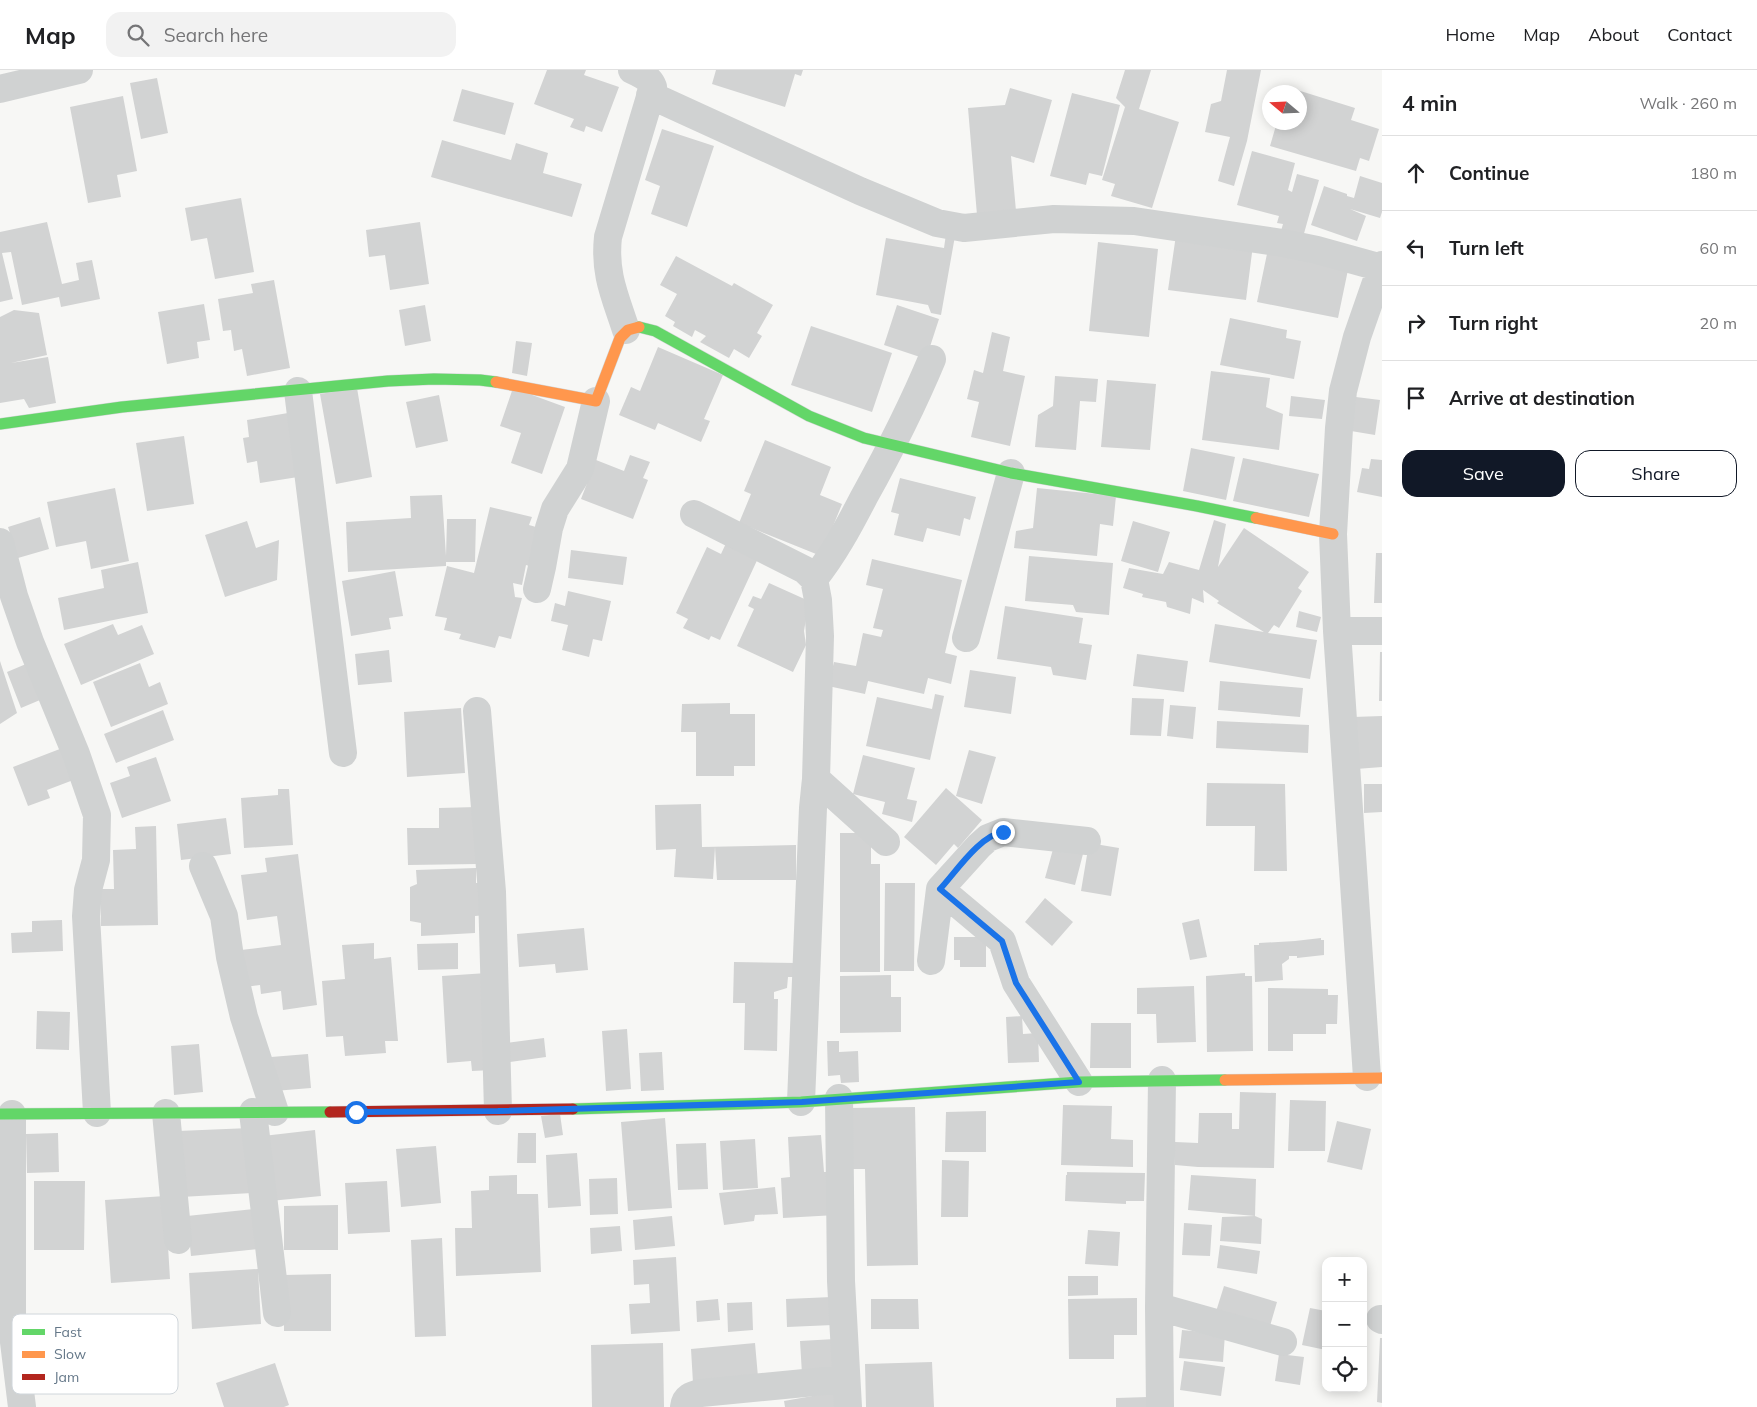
<!DOCTYPE html>
<html lang="en">
<head>
<meta charset="utf-8">
<style>
  body { margin:0; font-family:Mulish,sans-serif; background:#f2f2f2; color:#202124 }
  .controls { position:absolute; right:15px; bottom:15px; display:grid; overflow:hidden; border-radius:10px; box-shadow:0 2px 12px #0003 }
  .controls button { width:45px; height:45px; display:grid; place-items:center; padding:0; border:0; border-bottom:1px solid #e0e0e0; background:#fff; color:#202124; font:25px sans-serif }
  .compass { position:absolute; left:1262px; top:15px; width:45px; height:45px; border-radius:50%; background:#fff; box-shadow:0 2px 12px #0003; rotate:289deg }
  .stop { position:absolute; width:15px; height:15px; margin:-11px; border:4px solid #1a73e8; border-radius:50%; background:#fff }
  .stop.end { background:#1a73e8; border-color:#fff; box-shadow:0 1px 5px #0008 }
  .list { margin:0; padding:0; list-style:none }
  h2 { display:flex; justify-content:space-between; align-items:center; height:65px; margin:0; padding:0 20px; font-size:21px }
  h2 small { font-size:16px; font-weight:400; color:#757577 }
  .list li { display:grid; grid-template-columns:32px 1fr auto; gap:15px; align-items:center; box-sizing:border-box; height:75px; padding:0 20px; border-top:1px solid #e0e0e0 }
  .list b { display:block; font-size:19px; white-space:nowrap }
  .list em { font-size:16px; font-style:normal; color:#757577 }
  .actions { display:flex; gap:10px; padding:15px 20px }
  .actions a { flex:1; padding:11px 0; border:1px solid #111827; border-radius:15px; text-align:center; font-size:18px; color:#111827 }
  .actions .main { background:#111827; color:#fff }
  .icon { flex:none; width:28px; height:28px; fill:none; stroke:currentColor; stroke-width:2; stroke-linecap:round; stroke-linejoin:round }
  .map { position:relative; flex:none; width:1382px; height:1337px; overflow:hidden }
  header { display:flex; align-items:center; gap:30px; box-sizing:border-box; height:70px; padding:0 25px; background:#fff; border-bottom:1px solid #e0e0e0 }
  header strong { font-size:24px }
  nav { display:flex; gap:28px; margin-inline-start:auto; font-size:18px }
  .search { width:350px; height:45px; background:#f2f2f2; display:flex; align-items:center; gap:12px; box-sizing:border-box; padding:0 18px; border-radius:15px; color:#757577; font-size:19px }
  main { display:flex }
  aside { flex:1; background:#fff }
  .map>svg:first-child { display:block }
  .building { fill:#d2d3d3 }
  .lines { fill:none; stroke-linecap:round; stroke-linejoin:round }
  .fast-casing { stroke:#d2d4d5; stroke-width:12 }
  .slow-casing { stroke:#d2d4d5; stroke-width:12 }
  .jam-casing { stroke:#d2d4d5; stroke-width:12 }
  .street { stroke:#d0d2d2; stroke-width:28 }
  .fast { stroke:#63d668; stroke-width:11 }
  .slow { stroke:#ff974d; stroke-width:11 }
  .jam { stroke:#b3261e; stroke-width:11 }
  .route { stroke:#1a73e8; stroke-width:6 }
  .key { fill:#fff; stroke:#d0d6db; stroke-width:1 }
  .key-label { font-size:14px; fill:#647788 }
</style>
</head>
<body>
<header>
<strong>Map</strong>
<div class="search"><svg class="icon" aria-label="search" viewBox="0 0 24 24"><circle cx="10" cy="10" r="6"/><path d="M15 15l6 6"/></svg>Search here</div>
<nav><a>Home</a><a>Map</a><a>About</a><a>Contact</a></nav>
</header>
<main>
<div class="map">
<svg width="1382" height="1337" viewBox="0 0 1382 1337">
  <rect width="100%" height="100%" fill="#f7f7f5"/>
  <path class="building" d="M547,0H586L584,5L619,17L602,62L586,56L584,62L570,57L574,49L534,34Z
    M716,0H803L801,6L795,4L785,37L712,14Z
    M1125,0H1151L1139,39L1179,52L1152,138L1111,126L1115,114L1102,110L1125,37L1116,28Z
    M1227,0H1261L1247,71L1234,116L1218,111L1230,67L1205,62L1211,34L1221,31Z
    M157,8L168,63L141,69L130,13Z
    M1010,18L1052,30L1034,93L1011,86L1016,141L977,145L968,38L1005,35Z
    M462,19L514,33L505,65L453,51Z
    M1294,19L1355,38L1351,50L1379,59L1369,91L1360,88L1356,101L1270,76L1277,52H1300V22H1293Z
    M1072,23L1120,35L1102,106L1089,103L1086,115L1050,106Z
    M123,26L137,101L117,105L121,127L88,133L70,37Z
    M662,59L714,76L687,157L651,144L660,116L645,110Z
    M442,70L511,90L516,73L548,83L543,103L582,114L572,147L431,107Z
    M1252,81L1295,93L1288,120L1292,122L1297,104L1319,110L1303,167L1281,161L1283,154L1277,153L1279,146L1237,135Z
    M1360,106L1382,113V142L1380,148L1350,139L1366,146L1357,171L1311,155L1324,116L1347,124V126L1354,128Z
    M241,128L254,202L215,209L207,168L191,171L185,138Z
    M47,152L62,214L79,210L76,193L92,190L100,229L61,237L59,227L22,235L11,182L2,183L13,229L0,232V162Z
    M420,152L429,214L390,220L385,185L369,187L366,160Z
    M946,164L955,166L941,245L931,243L928,235L876,225L886,168L944,178Z
    M1176,165L1253,175L1246,230L1168,220Z
    M1098,172L1158,179L1149,267L1089,261Z
    M1268,179L1349,195L1338,248L1257,232Z
    M676,186L732,216L734,213L773,235L757,263L762,266L749,288L734,279L729,288L700,272L706,266L695,260L692,267L673,256L675,252L665,246L677,224L660,215Z
    M274,210L290,298L247,306L242,279L234,281L231,260L223,261L218,229L253,223L251,214Z
    M204,234L210,270L197,272L199,288L167,294L158,242Z
    M425,235L431,271L405,276L399,240Z
    M897,235L939,249L926,289L884,275Z
    M14,240L39,243L47,285L11,293L48,287L56,333L29,338L24,329L0,333V247Z
    M1230,248L1287,260L1286,268L1301,271L1294,309L1220,295Z
    M811,256L892,283L872,342L791,315Z
    M992,262L1010,267L1003,301L1025,306L1010,376L971,367L979,332L967,329L974,300L983,303Z
    M516,271L532,273L527,306L512,303Z
    M658,277L723,305L704,349L710,351L701,372L658,353L655,360L619,345L631,317L640,321Z
    M1211,301L1270,308L1266,337L1283,344L1279,380L1202,370Z
    M1055,306L1098,309L1096,332L1080,331L1076,380L1035,377L1038,345L1053,336Z
    M1107,310L1156,314L1150,380L1101,377Z
    M357,318L372,407L336,414L320,324Z
    M513,318L565,337L542,404L511,393L521,363L500,356Z
    M439,325L448,371L416,378L406,332Z
    M1291,326L1325,330L1322,349L1289,346Z
    M1356,327L1380,330L1375,365L1351,361Z
    M288,343L298,407L260,413L257,391L247,393L243,368L249,367L247,350Z
    M184,366L194,434L147,441L136,373Z
    M765,370L831,397L820,425L842,434L821,486L739,453L751,424L744,421Z
    M1191,378L1235,387L1226,430L1183,421Z
    M630,385L650,392L643,408L648,410L633,449L581,429L596,390L624,401Z
    M1243,388L1319,404L1309,447L1233,431Z
    M1371,389L1382,390V427L1357,422L1362,398L1369,399Z
    M900,408L976,427L970,450L964,448L960,466L927,458L923,472L894,465L899,444L891,442Z
    M115,418L129,491L91,499L86,471L56,477L47,432Z
    M1037,418L1116,426L1113,456L1100,454L1097,486L1014,478L1016,461L1033,458Z
    M442,425L446,486L447,449H476L475,492H446V496L348,502L346,452L411,448L410,426Z
    M490,437L532,447L529,455L536,457L533,471L538,472L532,497L526,495L522,515L513,513L515,527L522,528L511,569L499,566L495,578L459,569L461,564L444,560L447,548L435,546L447,496L474,503Z
    M40,447L49,479L18,488L8,457Z
    M1214,450L1226,454L1218,497L1244,458L1309,502L1298,518L1302,521L1279,558L1274,555L1268,563L1317,570L1310,609L1209,592L1215,554L1264,562L1217,533L1219,531L1203,520L1204,533L1192,528L1190,544L1167,537L1166,532L1142,527L1143,524L1123,518L1129,498L1163,504L1169,492L1199,500Z
    M247,451L256,478L279,470L277,510L225,527L205,465Z
    M1133,451L1170,462L1158,502L1121,491Z
    M728,469L760,484L720,570L711,566L709,570L683,558L688,549L676,543L707,477L721,484Z
    M571,480L627,487L623,515L568,508Z
    M1376,483H1382V533H1374Z
    M1029,486L1113,493L1109,545L1076,542L1073,535L1025,531Z
    M872,489L962,510L945,583L957,586L951,614L928,608L924,624L868,611L865,624L828,616L834,592L856,596L863,563L881,567L883,560L873,558L883,519L866,515Z
    M138,492L148,543L64,560L58,528L104,518L101,500Z
    M395,501L403,546L389,548L391,559L351,566L342,511Z
    M769,513L809,531L804,561L806,575L793,602L737,576L754,539L748,536L753,526L761,529Z
    M568,521L611,531L602,571L593,569L589,587L562,580L568,555L551,551L555,533L565,536Z
    M1005,536L1083,548L1079,573L1092,575L1086,610L1053,605L1051,597L997,589Z
    M1299,541L1321,547L1317,562L1296,557Z
    M113,554L118,565L142,555L154,584L81,615L64,574Z
    M389,580L392,612L358,615L355,584Z
    M1380,582H1382V631H1379Z
    M1137,584L1188,591L1184,622L1133,616Z
    M0,591L17,643L0,654Z
    M140,593L149,617L160,612L168,634L111,657L93,612Z
    M26,594L40,630L21,638L7,602Z
    M970,600L1016,607L1011,644L964,637Z
    M1220,611L1303,618L1300,647L1218,640Z
    M935,624L944,626L930,690L866,676L877,627L932,639Z
    M1132,628L1164,629L1161,666L1130,665Z
    M730,633V644H755V696H734V706H696V662H681L682,634Z
    M1170,635L1196,637L1193,669L1167,666Z
    M461,638L465,703L407,707L404,642Z
    M163,640L174,670L116,693L104,664Z
    M1382,646V697L1356,699L1353,647Z
    M1217,651L1309,655L1308,683L1216,678Z
    M65,677L76,709L47,720L50,728L28,736L13,697Z
    M969,680L996,687L982,734L956,726Z
    M863,685L915,698L907,729L917,731L912,752L882,744L885,732L853,724Z
    M156,687L171,731L122,748L110,713L130,706L127,697Z
    M1207,713L1285,714L1287,801H1254L1255,756H1206Z
    M1364,714H1382V742L1364,743Z
    M946,718L982,750L958,778L954,774L936,795L904,767Z
    M278,719H289L293,775L244,778L241,728L278,725Z
    M701,734L702,777L796,775V810H717L715,777L713,809L674,807L676,779L656,780L655,735Z
    M477,737L478,794L408,795L407,758H439V738Z
    M226,748L231,784L181,790L177,754Z
    M156,756L158,855L101,856L100,819H114L113,780L136,779L135,757Z
    M840,763H871V794H880V902H840Z
    M1055,772L1084,780L1075,815L1045,808Z
    M1089,773L1119,778L1111,826L1081,821Z
    M298,784L317,935L283,940L281,921L261,924L260,915L245,917L241,880L281,875L277,846L247,850L241,805L267,802L265,788Z
    M476,798V813H486L487,845L475,846V863L421,866V853L410,851V817L417,814L416,800Z
    M885,813H915L914,901H884Z
    M1045,828L1073,852L1052,876L1025,852Z
    M1199,849L1207,887L1190,890L1182,853Z
    M62,850L63,881L12,883L11,863L32,862V851Z
    M584,858L588,900L556,903L555,894L519,897L517,864Z
    M954,867H986V897H960V890H954Z
    M1321,868V870H1324V885L1297,888V886H1289V889L1282,894L1283,910L1255,912L1254,875H1259V873L1295,871Z
    M374,873V889L391,887L398,971H385L386,983L345,986L343,966L326,967L322,911L345,909L342,875Z
    M458,873V899L418,900L417,874Z
    M734,892L796,893V907H788L787,918L774,922V929H778L777,981L744,980L745,933H733Z
    M487,903L493,1000L472,1001L471,991L447,993L442,906Z
    M1245,903V906H1252L1253,981L1207,982L1206,906Z
    M891,905V927H901V962L840,963V906Z
    M1194,916L1196,972L1157,973L1156,944H1137V918Z
    M1268,918L1328,919V925H1338L1337,954H1326V964H1293V981H1268Z
    M37,941L70,942L69,980L36,979Z
    M1022,946L1023,964L1038,963L1039,992L1008,993L1006,947Z
    M1091,953H1131V998H1090Z
    M627,959L631,1019L606,1021L602,961Z
    M544,968L546,987L510,992L507,973Z
    M827,971H839V982L858,981L859,1012L841,1013L840,1005L828,1006Z
    M199,974L203,1022L174,1025L171,976Z
    M662,982L664,1020L641,1021L639,983Z
    M308,984L311,1018L274,1021L271,987Z
    M1240,1022L1276,1023L1274,1098L1198,1097L1175,1095V1072L1198,1073L1199,1043H1232V1059H1239Z
    M1290,1030L1326,1031L1325,1081H1288Z
    M1063,1035L1112,1036L1111,1069L1133,1070V1097L1061,1095Z
    M915,1037L918,1195L867,1196L865,1099H850L849,1038Z
    M986,1041V1082H945L946,1042Z
    M560,1044L563,1065L545,1068L541,1046Z
    M665,1048L672,1138L628,1141L621,1052Z
    M1337,1051L1371,1059L1362,1100L1327,1092Z
    M250,1058L252,1123L181,1127L178,1061Z
    M315,1060L321,1126L270,1131L263,1066Z
    M58,1063L59,1102L27,1103L26,1064Z
    M518,1063H536V1093H517Z
    M821,1065L824,1102H834L836,1145L783,1148L781,1108L790,1107L788,1067Z
    M755,1069L758,1118L723,1120L720,1071Z
    M706,1073L708,1119L678,1120L676,1074Z
    M436,1076L441,1133L401,1137L396,1079Z
    M577,1083L581,1136L548,1138L546,1085Z
    M942,1090L969,1091L968,1147H941Z
    M1067,1102L1145,1103L1144,1131H1126V1134L1065,1131L1066,1105H1067Z
    M517,1105V1124H538L541,1202L456,1206L455,1158H472L471,1121L489,1120V1106Z
    M1191,1105L1256,1109L1255,1146L1262,1149L1261,1174L1220,1171L1222,1147L1255,1146L1188,1140Z
    M617,1108L618,1144L590,1145L589,1109Z
    M34,1111H85L84,1180H34Z
    M387,1111L390,1162L348,1164L345,1113Z
    M775,1117L778,1144L755,1145L754,1151L724,1155L719,1123Z
    M165,1126L170,1209L111,1213L105,1130Z
    M338,1135V1180H284V1136Z
    M254,1139L258,1179L191,1186L187,1146Z
    M672,1146L675,1176L635,1180L633,1150Z
    M1184,1153L1212,1155L1210,1186L1182,1185Z
    M620,1156L622,1181L591,1184L590,1158Z
    M1088,1160L1120,1162L1118,1196L1085,1194Z
    M442,1168L446,1266L415,1267L411,1170Z
    M1220,1175L1260,1181L1257,1204L1217,1198Z
    M676,1187L680,1261L631,1264L629,1234L650,1233L649,1214L634,1215L633,1190Z
    M258,1199L261,1254L192,1259L189,1203Z
    M331,1204V1261H284V1205Z
    M1068,1206H1098V1225L1068,1226Z
    M1224,1216L1277,1232L1268,1263L1214,1248Z
    M832,1227L833,1255L787,1257L786,1229Z
    M1137,1228V1265H1114V1289H1069L1068,1229Z
    M718,1229L720,1250L697,1252L696,1231Z
    M871,1229H918L919,1259H871Z
    M752,1232L753,1260L728,1262L727,1233Z
    M1310,1238L1326,1241V1280L1302,1275Z
    M1182,1260L1225,1264L1223,1292L1179,1288Z
    M1380,1268H1382V1333L1377,1332Z
    M835,1269L837,1302L802,1304L800,1271Z
    M663,1273L664,1337H592L591,1275Z
    M755,1273L758,1307L693,1313L691,1279Z
    M1279,1284L1304,1287L1300,1315L1275,1311Z
    M1184,1291L1225,1297L1221,1326L1180,1320Z
    M932,1292L934,1337H866L865,1294Z
    M275,1293L289,1335L284,1337H224L216,1313Z
    M841,1321L844,1337H785L784,1331Z
    M1148,1327V1337H1116V1328Z"/>
  <g class="lines">
    <defs>
      <path id="fast" d="M639,257L655,261L809,346L864,368L1011,403L1197,436L1256,448
        M0,354L122,337L388,311L434,309L480,310L496,312
        M573,1039L801,1032L1079,1012L1225,1010
        M0,1044L330,1042"/>
      <path id="slow" d="M496,312L596,331L620,268L628,260L639,257
        M1256,448L1333,464
        M1225,1010L1382,1008"/>
      <path id="jam" d="M330,1042L573,1039"/>
    </defs>
    <use href="#fast" class="fast-casing"/>
    <use href="#slow" class="slow-casing"/>
    <use href="#jam" class="jam-casing"/>
    <path class="street" d="M0,19L79,0
      M650,25L860,121L937,153L964,158L1054,149L1134,151L1283,173L1317,180L1382,198
      M626,260C615,226 604,204 608,167L653,17C650,8 641,4 632,0
      M298,321L343,683
      M694,444L805,500L814,509L818,530L820,566L816,709L813,738L801,1032
      M0,472L14,526L30,572L76,684L97,745L96,790L88,820L86,846L97,1043
      M814,509C834,484 849,456 864,427C889,382 912,337 932,289
      M537,519L542,497L549,458L555,439L580,399L596,331
      M1337,561H1382
      M966,568L1011,403
      M477,641L492,822L498,1041
      M816,709L886,772
      M203,796L224,846L230,887L244,947L275,1042
      M940,819L1002,871L1016,913L1079,1012
      M931,891L940,819L979,776L988,768L1003,762L1087,771
      M1367,1007L1337,561L1333,464L1339,358L1343,321L1357,267L1382,195
      M839,1028L841,1211L848,1337
      M253,1042L277,1243
      M166,1043L178,1170
      M12,1044V1256L22,1337
      M1159,1237L1283,1272
      M1380,1249L1382,1250
      M684,1337C685,1327 692,1325 701,1323L846,1309
      M1160,1337L1159,1237L1162,1010"/>
    <use href="#fast" class="fast"/>
    <use href="#slow" class="slow"/>
    <use href="#jam" class="jam"/>
  </g>
  <g class="lines">
    <path class="route" d="M356,1042L498,1041L802,1032L1079,1012L1016,913L1002,871L940,819C955,803 980,765 1003,762"/>
  </g>
  <rect x="12" y="1244" width="166" height="80" rx="8" class="key"/>
  <rect x="22" y="1259" width="23" height="6" fill="#63d668"/>
  <rect x="22" y="1281" width="23" height="7" fill="#ff974d"/>
  <rect x="22" y="1304" width="23" height="6" fill="#b3261e"/>
  <g class="key-label">
    <text x="54" y="1267">Fast</text>
    <text x="54" y="1289">Slow</text>
    <text x="54" y="1312">Jam</text>
  </g>
</svg>
<div class="controls">
<button>+</button>
<button>−</button>
<button><svg class="icon" aria-label="locate" viewBox="0 0 24 24"><circle cx="12" cy="12" r="6"/><path d="M12 2v4M12 18v4M2 12h4M18 12h4"/></svg></button>
</div>
<svg class="compass" viewBox="-18 -18 36 36"><path d="M0-13l5 13h-10z" fill="#e53935"/><path d="M0 13l5-13h-10z" fill="#757577"/></svg>
<div class="stop" style="left:356px;top:1042px"></div>
<div class="stop end" style="left:1003px;top:762px"></div>
</div>
<aside>
<h2>4 min<small>Walk · 260 m</small></h2>
<ul class="list">
<li><svg class="icon" aria-label="ahead" viewBox="0 0 24 24"><path d="M12 20V5M6 11l6-6 6 6"/></svg><div><b>Continue</b></div><em>180 m</em></li>
<li><svg class="icon" aria-label="left" viewBox="0 0 24 24"><path d="M17 20v-9H6M10 6l-5 5 5 5"/></svg><div><b>Turn left</b></div><em>60 m</em></li>
<li><svg class="icon" aria-label="right" viewBox="0 0 24 24"><path d="M7 20v-9h11M14 6l5 5-5 5"/></svg><div><b>Turn right</b></div><em>20 m</em></li>
<li><svg class="icon" aria-label="arrive" viewBox="0 0 24 24"><path d="M6 21V4h12l-3 4 3 4H6"/></svg><div><b>Arrive at destination</b></div></li>
</ul>
<div class="actions"><a class="main">Save</a><a>Share</a></div>
</aside>
</main>
</body>
</html>
